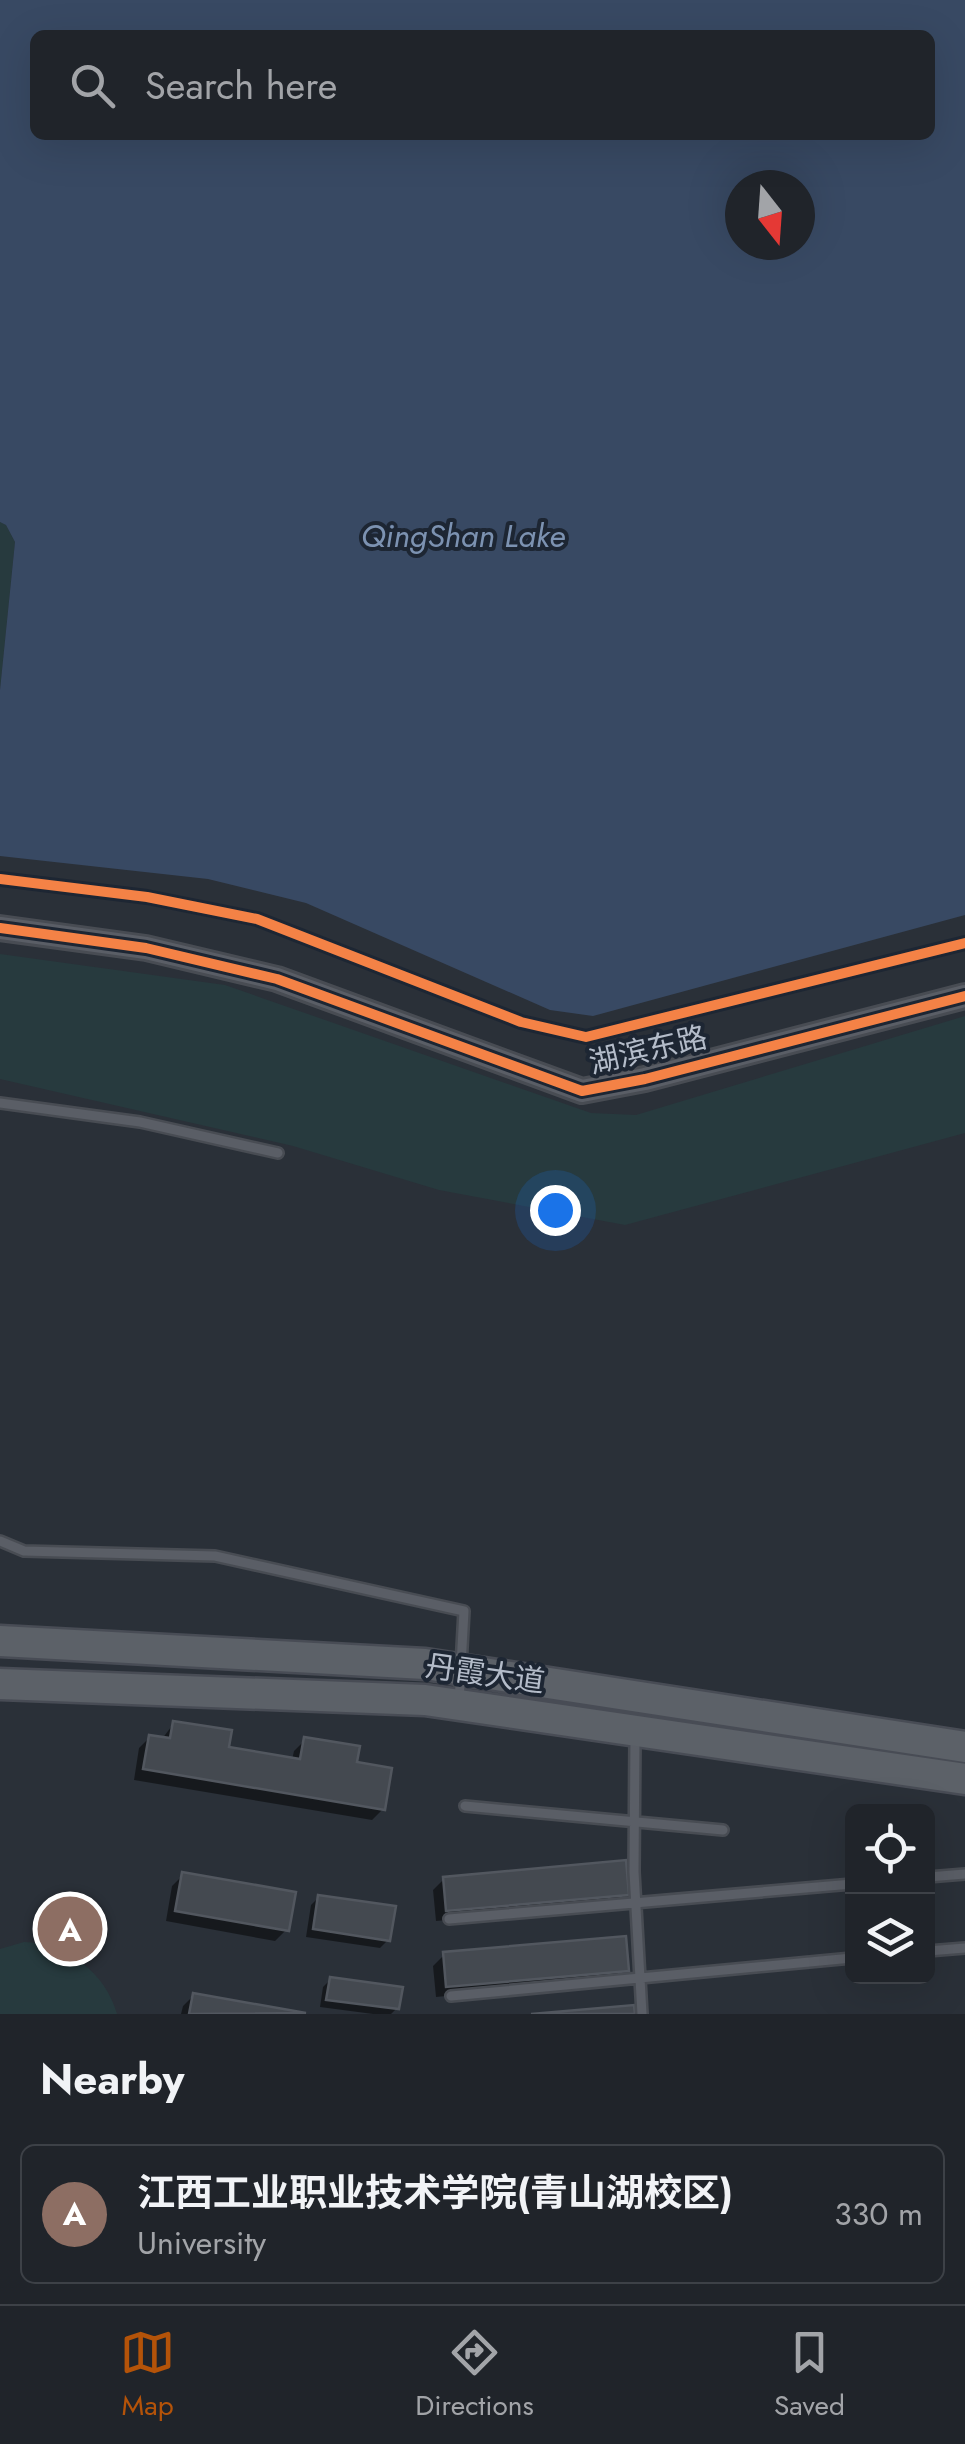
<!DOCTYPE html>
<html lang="en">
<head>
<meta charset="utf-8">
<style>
  body { margin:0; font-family:Jost,"Noto Sans SC",sans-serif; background:#282c32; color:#f1f3f6 }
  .controls { position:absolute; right:30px; bottom:30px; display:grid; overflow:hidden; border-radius:15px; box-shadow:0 10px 40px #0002 }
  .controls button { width:90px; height:90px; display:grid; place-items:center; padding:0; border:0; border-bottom:2px solid #3d4147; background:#20242a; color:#f1f3f6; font:50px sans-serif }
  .compass { position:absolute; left:725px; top:170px; width:90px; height:90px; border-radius:50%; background:#20242a; box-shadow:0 10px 40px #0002; rotate:163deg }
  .you { position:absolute; left:555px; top:1210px; width:35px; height:35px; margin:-25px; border:8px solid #fff; border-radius:50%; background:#1a73e8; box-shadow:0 0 0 15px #1a73e833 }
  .badge { display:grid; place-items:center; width:65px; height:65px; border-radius:50%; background:#b45309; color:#fff; font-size:32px; font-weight:700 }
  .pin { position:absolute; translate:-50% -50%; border:5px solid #fff; box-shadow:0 2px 10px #0006 }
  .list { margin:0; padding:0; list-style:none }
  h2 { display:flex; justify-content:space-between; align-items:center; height:130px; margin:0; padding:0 40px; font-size:42px }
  h2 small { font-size:32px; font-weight:400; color:#a2a4a8 }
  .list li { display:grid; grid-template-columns:65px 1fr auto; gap:30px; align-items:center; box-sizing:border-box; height:140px; margin:0 20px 20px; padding:0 20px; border:2px solid #3d4147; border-radius:15px }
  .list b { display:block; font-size:38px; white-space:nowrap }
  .list p { margin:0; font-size:32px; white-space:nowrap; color:#a2a4a8 }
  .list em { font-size:32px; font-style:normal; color:#a2a4a8 }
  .icon { flex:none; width:55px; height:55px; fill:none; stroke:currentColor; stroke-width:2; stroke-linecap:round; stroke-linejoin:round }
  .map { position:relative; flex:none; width:965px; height:2014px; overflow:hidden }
  .search { position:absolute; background:#20242a; box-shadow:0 10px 40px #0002; left:30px; right:30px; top:30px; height:110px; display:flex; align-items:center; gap:25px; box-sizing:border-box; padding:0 35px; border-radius:15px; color:#a2a4a8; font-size:38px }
  .sheet { height:290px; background:#20242a }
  nav { display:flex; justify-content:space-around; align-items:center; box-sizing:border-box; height:140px; border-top:2px solid #3d4147; background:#20242a; font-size:28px; color:#a2a4a8 }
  nav a { display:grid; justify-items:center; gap:5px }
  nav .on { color:#b45309 }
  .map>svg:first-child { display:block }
  .green { fill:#273a3e }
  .water { fill:#384963; fill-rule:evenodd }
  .shadow { fill:#0007 }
  .building { fill:#444950; stroke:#52575f; stroke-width:2.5 }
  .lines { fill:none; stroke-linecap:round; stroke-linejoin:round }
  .service-casing { stroke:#484c53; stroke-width:14 }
  .tertiary-casing { stroke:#484c53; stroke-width:28 }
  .primary-casing { stroke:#484c55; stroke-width:35 }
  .service { stroke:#5a5e66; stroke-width:9 }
  .tertiary { stroke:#5a5e66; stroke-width:22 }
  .primary { stroke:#5c6168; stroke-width:30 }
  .cycleway-casing { stroke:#1d2633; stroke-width:16 }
  .cycleway { stroke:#f48246; stroke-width:10 }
  .labels { text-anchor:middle; stroke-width:8; stroke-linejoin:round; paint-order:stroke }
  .street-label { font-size:30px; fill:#b4bcc9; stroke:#1d2633 }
  .water-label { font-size:32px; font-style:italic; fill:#7c92b1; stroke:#1d2633 }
</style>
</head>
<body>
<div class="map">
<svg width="965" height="2014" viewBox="0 0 965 2014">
  <rect width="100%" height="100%" fill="#2a3038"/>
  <path class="green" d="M0,522L6,525L15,542L0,690Z
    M0,954L225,985L591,1113L636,1115L965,1016V1133L625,1225L439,1190L293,1146L0,1079Z
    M24,1942C66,1943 106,1973 117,2014H0V1949Z"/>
  <path class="water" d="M0,0H965V915L593,1016L550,1010L306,903L208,879L0,856V690L15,542L6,525L0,522ZM35,35H930V135H35ZM740,185H800V245H740Z"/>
  <path class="shadow" d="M174,1723L226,1749L292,1760L294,1751L305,1740L354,1764L383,1809L372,1820L134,1780L139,1748L150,1737L162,1739Z
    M183,1875L286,1930L275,1941L166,1921L172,1886Z
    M444,1879L626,1894L616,1905L436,1921L433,1890Z
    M319,1897L388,1940L380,1948L306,1937L311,1905Z
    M444,1955L626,1970L615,1980L436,1997L433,1966Z
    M331,1979L397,2008L391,2014H373L320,2007L323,1987Z
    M194,1995L297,2014H181L183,2006Z"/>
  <path class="building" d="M173,1721L232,1730L229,1747L300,1759L304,1737L360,1746L357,1762L392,1768L385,1810L143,1769L149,1735L170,1738Z
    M626,1860L629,1895L446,1911L443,1877Z
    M182,1872L296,1892L289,1931L175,1911Z
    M318,1895L396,1906L390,1941L313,1929Z
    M626,1936L629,1971L446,1987L443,1952Z
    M330,1977L403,1987L399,2009L326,2000Z
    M193,1993L306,2013L189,2014Z
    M634,2005L635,2014H531Z"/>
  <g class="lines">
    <defs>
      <path id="service" d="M0,1103L140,1122L278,1153
        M0,1541L24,1551L215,1556L464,1611L459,1702
        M635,1738L634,1872L642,2014
        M465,1806L723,1830
        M928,1877L965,1874
        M449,1919L852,1884
        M928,1951L965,1948
        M451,1996L852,1958"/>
      <path id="tertiary" d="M0,928L146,948L277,979L582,1091L645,1079L965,996"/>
      <path id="primary" d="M0,1641L425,1664L965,1747
        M0,1684L425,1700L965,1779"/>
    </defs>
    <use href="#service" class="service-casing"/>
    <use href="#tertiary" class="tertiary-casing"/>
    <use href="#primary" class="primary-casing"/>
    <use href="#service" class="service"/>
    <use href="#tertiary" class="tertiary"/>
    <use href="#primary" class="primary"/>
    <defs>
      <path id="cycleway" d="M0,879L147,897L257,919L521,1022L586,1037L965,943
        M0,928L146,948L277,979L582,1091L645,1079L965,996"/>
    </defs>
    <use href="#cycleway" class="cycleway-casing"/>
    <use href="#cycleway" class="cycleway"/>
  </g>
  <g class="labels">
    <g class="street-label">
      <text transform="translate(648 1050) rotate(-13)" y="10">湖滨东路</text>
      <text transform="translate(485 1674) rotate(8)" y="10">丹霞大道</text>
    </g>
    <g class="water-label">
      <text x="463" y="547">QingShan Lake</text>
    </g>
  </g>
</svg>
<div class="controls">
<button><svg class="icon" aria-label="locate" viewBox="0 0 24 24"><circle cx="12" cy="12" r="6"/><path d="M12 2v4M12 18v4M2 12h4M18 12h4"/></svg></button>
<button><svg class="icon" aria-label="layers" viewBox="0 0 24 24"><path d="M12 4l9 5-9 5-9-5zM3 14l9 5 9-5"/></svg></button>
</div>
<svg class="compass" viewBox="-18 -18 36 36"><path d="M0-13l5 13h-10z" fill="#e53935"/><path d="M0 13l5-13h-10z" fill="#a2a4a8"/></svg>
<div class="you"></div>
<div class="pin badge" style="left:70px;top:1929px;background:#8d6e63">A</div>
<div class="search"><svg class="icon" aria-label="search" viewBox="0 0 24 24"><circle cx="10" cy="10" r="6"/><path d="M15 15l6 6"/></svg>Search here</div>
</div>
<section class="sheet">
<h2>Nearby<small></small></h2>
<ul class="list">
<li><span class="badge" style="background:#8d6e63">A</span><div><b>江西工业职业技术学院(青山湖校区)</b><p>University</p></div><em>330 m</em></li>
</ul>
</section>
<nav>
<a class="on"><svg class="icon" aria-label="map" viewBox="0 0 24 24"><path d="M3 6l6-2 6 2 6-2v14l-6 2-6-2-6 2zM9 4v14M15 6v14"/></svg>Map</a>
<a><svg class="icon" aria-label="directions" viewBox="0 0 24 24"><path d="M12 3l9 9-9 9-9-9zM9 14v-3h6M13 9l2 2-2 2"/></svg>Directions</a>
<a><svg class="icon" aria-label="saved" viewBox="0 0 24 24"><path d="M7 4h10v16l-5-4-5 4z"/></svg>Saved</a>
</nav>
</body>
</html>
